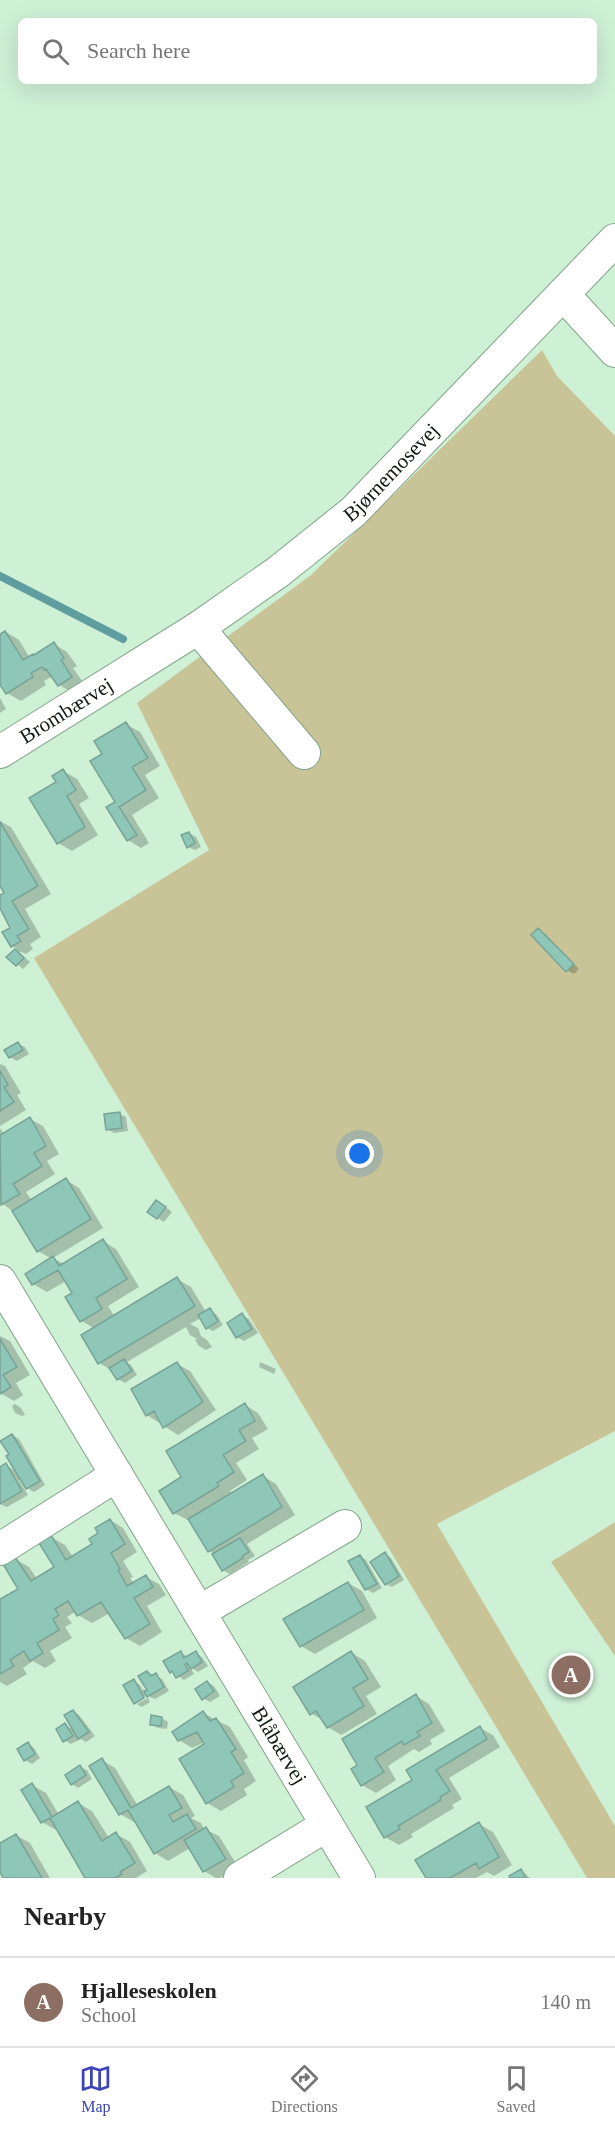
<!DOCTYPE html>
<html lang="en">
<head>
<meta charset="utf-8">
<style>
  body { margin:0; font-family:"Times New Roman",serif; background:#f6f6f6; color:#222 }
  .you { position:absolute; left:360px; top:1154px; width:21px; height:21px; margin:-15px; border:4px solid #fff; border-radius:50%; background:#1a73e8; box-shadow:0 0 0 9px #1a73e833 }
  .badge { display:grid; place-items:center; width:39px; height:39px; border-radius:50%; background:#3b45b8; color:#fff; font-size:20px; font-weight:700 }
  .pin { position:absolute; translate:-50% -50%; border:3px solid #fff; box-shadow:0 2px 6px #0006 }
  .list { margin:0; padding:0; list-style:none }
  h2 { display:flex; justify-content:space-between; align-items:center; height:78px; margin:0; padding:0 24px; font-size:26px }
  h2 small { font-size:20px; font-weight:400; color:#767676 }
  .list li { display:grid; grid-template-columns:39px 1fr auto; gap:18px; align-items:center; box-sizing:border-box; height:90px; padding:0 24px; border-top:2px solid #e0e0e0 }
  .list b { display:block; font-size:22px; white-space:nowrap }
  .list p { margin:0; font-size:20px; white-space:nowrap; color:#767676 }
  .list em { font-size:20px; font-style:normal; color:#767676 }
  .icon { flex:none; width:33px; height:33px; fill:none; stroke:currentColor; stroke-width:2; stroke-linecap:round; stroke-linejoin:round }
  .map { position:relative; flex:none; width:615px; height:1878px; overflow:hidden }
  .search { position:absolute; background:#fff; box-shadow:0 6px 24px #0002; left:18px; right:18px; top:18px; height:66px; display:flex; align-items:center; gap:15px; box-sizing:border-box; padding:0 21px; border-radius:9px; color:#767676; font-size:22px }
  .sheet { height:168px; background:#fff }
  nav { display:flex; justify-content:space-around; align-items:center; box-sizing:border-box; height:84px; border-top:2px solid #e0e0e0; background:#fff; font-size:16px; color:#767676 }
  nav a { display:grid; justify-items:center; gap:3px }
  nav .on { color:#3b45b8 }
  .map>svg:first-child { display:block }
  .green { fill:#c9c498 }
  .shadow { fill:#0003 }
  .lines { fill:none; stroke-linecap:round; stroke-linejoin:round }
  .stream { stroke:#5f9da0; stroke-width:8 }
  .building { fill:#8ec7b8; stroke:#78a397; stroke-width:1.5 }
  .minor-casing { stroke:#85a48b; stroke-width:34 }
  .minor { stroke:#fff; stroke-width:32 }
  .labels { text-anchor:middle; stroke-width:4.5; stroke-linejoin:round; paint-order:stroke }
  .street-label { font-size:21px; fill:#0f1b12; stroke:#dbfde2 }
</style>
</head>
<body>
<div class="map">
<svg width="615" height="1878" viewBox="0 0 615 1878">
  <rect width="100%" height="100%" fill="#cef0d5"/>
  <path class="green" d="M542,350L557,376L615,436V1431L437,1524L615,1826V1878H587L34,958L209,850L137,703L311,575Z
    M615,1522V1656L551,1562Z"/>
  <path class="shadow" d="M6,632L19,640L30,658L54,644L67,652L77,666L73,668L85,685L73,693L59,685L53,676L44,681L46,685L21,701L7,693L0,682V636Z
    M0,698L6,709L0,713Z
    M126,724L140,732L160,766L145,775L159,798L132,815L149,843L141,848L128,840L104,755Z
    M63,771L77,779L89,798L79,804L98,835L72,851L58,843V783Z
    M0,821L11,827L51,894L25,909L41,937L30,944L33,949L26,954L18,951L30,962L23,969L9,957L17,949L12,946V928L0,906V897L6,894L0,883Z
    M189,833L196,837L201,847L195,850L188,847Z
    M539,930L545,934L579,969L574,974L567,970Z
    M18,1044L25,1047L29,1054L17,1061L10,1057L6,1050Z
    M0,1064L5,1066L21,1093L17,1095L26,1110L0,1126Z
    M120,1114L126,1117L128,1131L114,1133L107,1129Z
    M30,1119L43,1126L59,1154L47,1161L55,1174L26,1192L32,1201L66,1180L79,1188L103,1228L53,1258L64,1264L103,1241L116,1249L139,1287L108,1306L115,1317L177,1279L191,1287L206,1312L210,1310L216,1314L223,1325L213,1331L207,1328L201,1318L190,1324L198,1328L201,1336L207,1340L212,1347L206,1350L199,1346L195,1340L197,1339L190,1335L186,1327L127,1362L131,1365L137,1375L125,1383L118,1379L113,1371L99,1363L95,1329L82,1321L74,1293L66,1281L47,1292L33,1284L27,1275L52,1259L38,1251L14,1212L0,1202V1128L4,1134Z
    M163,1205L172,1212L164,1222L149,1212Z
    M242,1315L249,1319L258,1333L244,1341L237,1337Z
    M0,1336L10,1341L30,1375L16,1383L23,1395L14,1401L0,1393Z
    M260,1362L276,1369L274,1374L259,1367Z
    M177,1364L190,1371L216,1410L178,1435L147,1415Z
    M15,1404L21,1408L25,1415L22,1416L15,1413L12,1406Z
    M245,1405L258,1413L268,1429L252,1438L259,1449L236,1463L247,1480L230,1491L232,1494L263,1476L276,1484L295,1515L247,1544L255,1556L248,1560L249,1562L230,1574L223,1570L215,1554L209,1551L190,1519L188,1520L174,1513L183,1478Z
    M12,1435L19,1439L45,1485L34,1492L27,1488L21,1479L19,1480L28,1495L7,1507L0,1504V1469L6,1465L17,1472L11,1455Z
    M110,1520L123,1528L137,1552L123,1561L133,1577L130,1578L134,1584L146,1577L159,1584L166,1595L147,1606L162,1632L140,1646L126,1638L110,1613L92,1623L78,1615L76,1611L67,1617L72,1623L65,1627L72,1638L50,1651L56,1661L45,1668L33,1661L23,1668L27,1674L7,1686L0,1682V1598L2,1600L20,1589L15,1559L29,1567L37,1579L56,1567L51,1537L65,1545L73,1557L94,1544Z
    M385,1554L391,1558L404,1580L392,1587L386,1584Z
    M360,1556L366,1560L382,1588L373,1593L366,1589Z
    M348,1583L362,1591L377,1618L315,1654L301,1646Z
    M181,1653L187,1656L196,1653L202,1657L208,1666L198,1672L190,1667L194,1674L184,1680L171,1671Z
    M352,1653L365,1661L381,1687L366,1696L377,1714L341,1735L328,1727L324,1721L311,1713Z
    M147,1672L162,1679L169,1691L155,1699L150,1697V1694H145L146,1696L137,1701V1704L134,1681L140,1685L145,1693L149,1691Z
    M207,1682L214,1686L220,1696L210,1702L203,1698Z
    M416,1696L429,1704L445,1731L430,1740L432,1744L419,1752L414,1749L388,1766L396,1780L376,1793L362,1785L359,1766Z
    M148,1698L150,1702L142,1707L137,1704Z
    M73,1712L79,1715L95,1736L86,1742L81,1739L71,1744L64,1740L65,1725L74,1730Z
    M203,1713L230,1727L248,1757L244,1760L256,1781L244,1789L247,1795L221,1811L207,1803L209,1740L192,1748L179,1740Z
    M152,1717L162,1718L168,1722L167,1729L158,1728L151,1724Z
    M480,1728L493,1735L500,1747L449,1778L462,1799L452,1805L454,1808L411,1834L413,1837L399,1845L385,1837L414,1780Z
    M28,1744L34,1748L40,1758L32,1764L25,1760Z
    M102,1760L115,1768L138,1806L169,1787L183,1795L195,1816L191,1818L201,1823L204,1829L219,1836L238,1867L220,1878H216L204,1871L190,1848L168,1861L155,1853L136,1821L134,1822L120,1814Z
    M80,1767L87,1770L92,1779L78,1788L72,1784Z
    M32,1785L46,1793L59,1815L78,1803L92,1811L109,1838L116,1834L130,1842L147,1871L136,1878H87L58,1829L56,1830L42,1822Z
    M479,1824L493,1832L512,1865L494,1876L487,1872L476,1878H427Z
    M16,1835L30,1843L50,1878H5L0,1869V1845Z
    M521,1870L530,1878H512Z"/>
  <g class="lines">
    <path class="stream" d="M0,576L123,639"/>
  </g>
  <path class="building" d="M5,631L23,660L33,654L34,655L54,642L64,658L61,660L72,677L58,686L46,669L44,670L42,667L31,673L33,677L6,694L0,685V634Z
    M126,722L148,758L132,767L146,790L119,807L137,835L127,841L106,807L115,802L90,761L102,754L94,741Z
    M63,769L76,790L67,796L85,827L57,844L29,798L56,782L52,776Z
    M0,822L38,886L12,901L29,929L17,936L21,941L11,947L2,932L10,928L0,908V895L4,893L0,886Z
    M189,832L195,843L187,848L181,835Z
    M538,928L574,964L566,972L531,935Z
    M15,949L24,958L16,966L6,957Z
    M18,1042L23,1050L9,1058L4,1050Z
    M0,1071L8,1085L4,1087L14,1102L0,1111Z
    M120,1112L122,1128L106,1130L104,1114Z
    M30,1117L46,1146L34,1153L42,1166L13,1184L20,1194L1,1205L0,1135Z
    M66,1178L91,1219L37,1252L12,1211Z
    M156,1200L166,1207L157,1219L147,1212Z
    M103,1239L127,1279L96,1298L102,1309L80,1322L65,1297L72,1293L58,1270L32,1285L25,1274L53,1256L59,1266Z
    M177,1277L195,1306L98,1364L81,1335Z
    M210,1308L218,1321L206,1329L198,1315Z
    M242,1313L252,1329L236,1338L227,1323Z
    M0,1339L17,1367L3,1375L11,1387L0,1394Z
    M124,1359L132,1371L117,1380L109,1368Z
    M177,1362L203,1402L163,1428L154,1411L146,1416L131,1389Z
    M245,1403L255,1421L239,1430L246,1441L223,1455L234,1472L217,1483L219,1486L173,1514L159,1491L181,1477L166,1451Z
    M12,1434L40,1481L26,1489L6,1456L9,1454L0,1441Z
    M6,1463L22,1491L0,1504V1467Z
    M263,1474L282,1507L208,1552L188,1519Z
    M110,1519L125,1544L111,1553L120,1569L118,1570L127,1586L146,1575L153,1587L134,1598L150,1624L125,1639L101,1602L77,1616L68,1601L55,1609L59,1615L53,1619L59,1630L37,1643L43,1653L30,1661L24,1651L10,1660L14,1666L0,1674V1599L18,1589L3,1564L15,1557L31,1581L54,1567L39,1543L51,1535L66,1560L92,1544L89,1539L98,1533L95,1528Z
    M240,1538L249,1552L242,1556L243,1558L222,1571L212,1554Z
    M385,1552L399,1576L385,1585L370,1562Z
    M360,1555L377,1584L365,1590L348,1561Z
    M348,1582L364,1610L300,1647L283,1619Z
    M181,1651L184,1658L196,1651L202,1662L191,1669L187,1663L185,1664L188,1671L176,1678L172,1671L170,1673L163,1661Z
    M351,1651L368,1679L353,1688L364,1706L327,1728L316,1711L310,1715L293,1687Z
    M147,1671L151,1676L156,1673L164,1687L147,1697L144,1691L147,1690L138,1676Z
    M134,1679L144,1698L134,1704L123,1685Z
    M207,1681L214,1691L202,1700L195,1689Z
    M416,1694L432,1723L417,1732L420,1736L404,1745L402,1741L375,1758L384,1772L361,1786L351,1769L357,1765L342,1739Z
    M73,1710L89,1732L78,1739L64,1715Z
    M203,1711L210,1721L216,1718L236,1749L231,1752L244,1773L231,1781L234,1787L206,1804L179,1759L204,1744L197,1732L178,1741L172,1732Z
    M151,1715L162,1717L161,1726L150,1725Z
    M65,1723L73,1736L63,1742L56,1729Z
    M480,1726L487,1739L436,1770L450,1791L440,1797L441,1800L398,1826L400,1829L384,1838L366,1807L412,1780L406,1770Z
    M28,1742L35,1754L24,1761L17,1749Z
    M102,1758L131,1808L169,1786L182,1808L169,1815L173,1822L187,1814L196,1829L154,1854L128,1810L119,1815L89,1766Z
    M80,1765L86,1775L71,1785L65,1775Z
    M32,1783L52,1817L78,1801L102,1841L116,1832L135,1863L120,1872L122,1874L115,1878H85L50,1818L41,1823L21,1790Z
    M479,1822L499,1857L479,1869L476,1863L450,1878H426L415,1860Z
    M206,1827L226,1859L203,1872L184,1840Z
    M16,1834L42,1878H3L0,1872V1843Z
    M521,1869L526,1878H510L509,1876Z"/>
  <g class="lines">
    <defs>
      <g id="minor">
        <path d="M563,294L615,351"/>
        <path d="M198,628L304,753"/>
        <path id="s1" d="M0,752L198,628L278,572L353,512L615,240"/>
        <path id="s2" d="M0,1281L359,1878"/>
        <path d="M0,1549L117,1475"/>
        <path d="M199,1612L345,1526"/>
        <path d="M240,1878L327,1825"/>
      </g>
    </defs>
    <use href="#minor" class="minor-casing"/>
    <use href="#minor" class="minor"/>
  </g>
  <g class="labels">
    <g class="street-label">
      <text dy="7" stroke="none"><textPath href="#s1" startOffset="482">Bjørnemosevej</textPath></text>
      <text dy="7" stroke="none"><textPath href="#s1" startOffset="78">Brombærvej</textPath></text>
      <text dy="7" stroke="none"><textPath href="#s2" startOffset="542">Blåbærvej</textPath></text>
    </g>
  </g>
</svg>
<div class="you"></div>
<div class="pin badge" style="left:571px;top:1675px;background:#8d6e63">A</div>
<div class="search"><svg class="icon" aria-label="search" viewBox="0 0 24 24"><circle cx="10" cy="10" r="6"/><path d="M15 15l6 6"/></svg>Search here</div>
</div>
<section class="sheet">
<h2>Nearby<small></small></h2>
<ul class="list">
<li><span class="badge" style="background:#8d6e63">A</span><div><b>Hjalleseskolen</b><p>School</p></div><em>140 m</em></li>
</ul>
</section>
<nav>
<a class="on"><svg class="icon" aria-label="map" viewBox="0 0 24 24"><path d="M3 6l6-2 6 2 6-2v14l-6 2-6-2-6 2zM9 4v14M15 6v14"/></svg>Map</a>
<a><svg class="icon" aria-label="directions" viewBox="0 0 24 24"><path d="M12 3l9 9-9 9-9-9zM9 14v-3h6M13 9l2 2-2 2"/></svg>Directions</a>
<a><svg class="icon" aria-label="saved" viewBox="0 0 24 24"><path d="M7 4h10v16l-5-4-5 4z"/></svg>Saved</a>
</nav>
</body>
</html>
